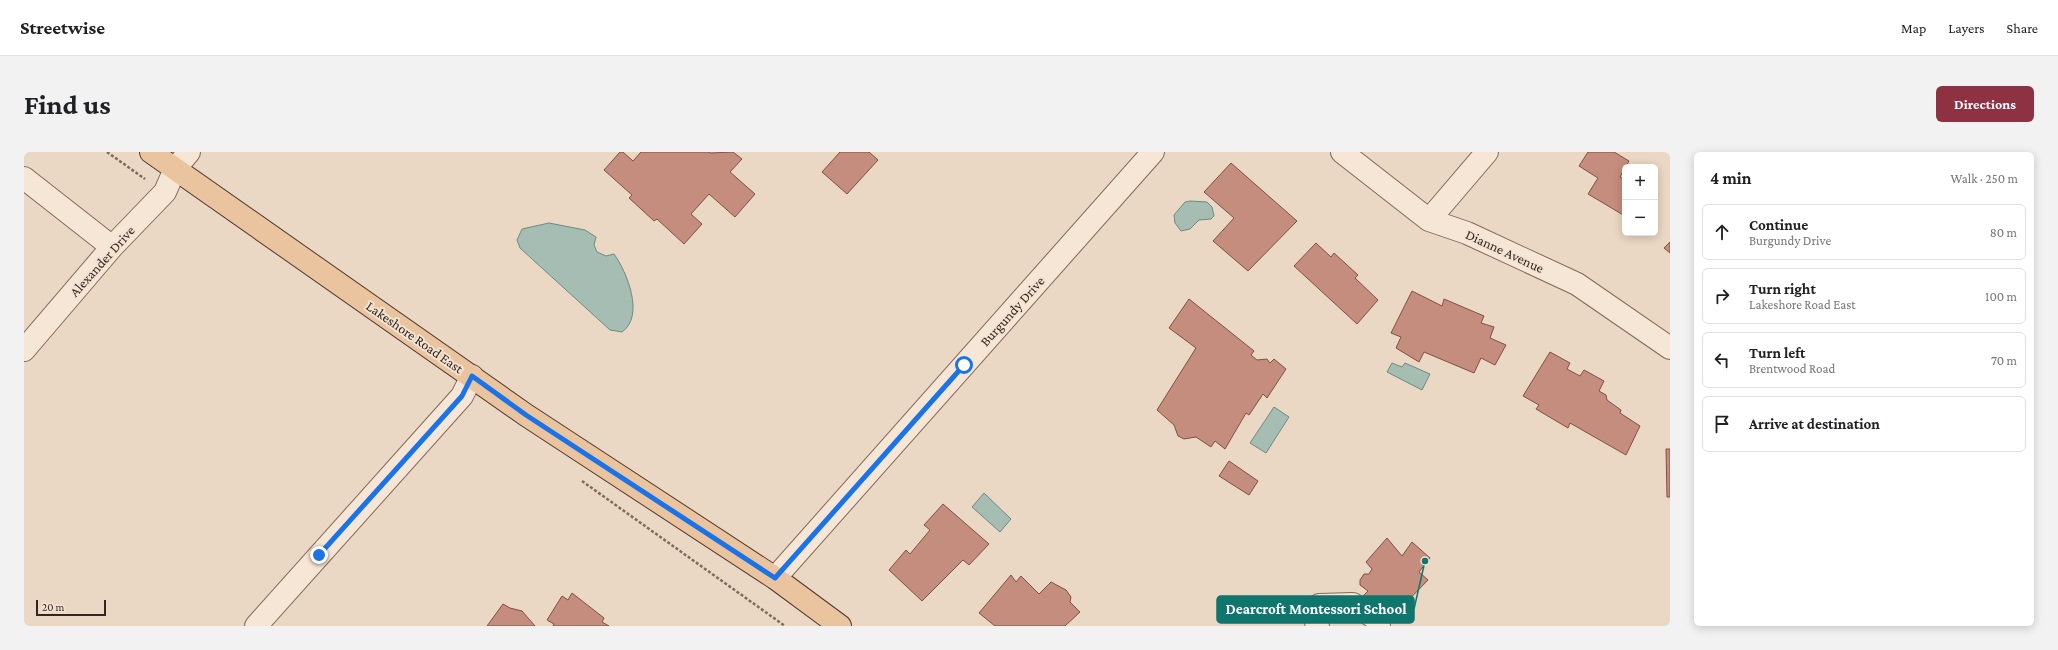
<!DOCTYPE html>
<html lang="en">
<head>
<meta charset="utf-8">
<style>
  body { margin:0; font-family:"Crimson Pro",serif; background:#f2f2f2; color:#202124 }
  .controls { position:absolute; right:12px; top:12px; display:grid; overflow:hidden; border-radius:6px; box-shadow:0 2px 10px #0003 }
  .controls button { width:36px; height:36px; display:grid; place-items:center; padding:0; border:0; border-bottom:1px solid #e0e0e0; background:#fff; color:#202124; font:20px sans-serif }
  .scale { position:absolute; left:12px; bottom:10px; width:70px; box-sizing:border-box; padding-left:4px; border:2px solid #34251f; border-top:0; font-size:11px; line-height:14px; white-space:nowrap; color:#34251f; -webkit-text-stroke:3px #f2e3d3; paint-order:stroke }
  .stop { position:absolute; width:12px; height:12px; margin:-9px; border:3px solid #1a73e8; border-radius:50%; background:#fff }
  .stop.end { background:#1a73e8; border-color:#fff; box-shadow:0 1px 4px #0008 }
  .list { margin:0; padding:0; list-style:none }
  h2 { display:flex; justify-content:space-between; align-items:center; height:52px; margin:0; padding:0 16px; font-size:17px }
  h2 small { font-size:13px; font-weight:400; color:#757577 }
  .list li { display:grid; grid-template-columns:26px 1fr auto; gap:12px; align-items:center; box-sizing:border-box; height:56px; margin:0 8px 8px; padding:0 8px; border:1px solid #e0e0e0; border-radius:6px }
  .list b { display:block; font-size:15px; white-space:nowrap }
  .list p { margin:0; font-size:13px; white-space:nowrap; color:#757577 }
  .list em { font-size:13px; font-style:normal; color:#757577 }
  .icon { flex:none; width:22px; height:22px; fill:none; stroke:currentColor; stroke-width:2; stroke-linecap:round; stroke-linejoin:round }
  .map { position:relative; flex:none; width:1646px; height:474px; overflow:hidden; border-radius:6px }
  header { display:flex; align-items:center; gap:24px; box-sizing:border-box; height:56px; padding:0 20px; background:#fff; border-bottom:1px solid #e0e0e0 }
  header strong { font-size:19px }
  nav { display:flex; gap:22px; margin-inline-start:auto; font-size:14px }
  .intro { display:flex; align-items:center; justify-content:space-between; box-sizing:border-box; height:96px; padding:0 24px }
  h1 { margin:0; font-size:28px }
  .button { padding:10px 18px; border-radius:6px; background:#8d3143; color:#fff; font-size:14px; font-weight:700 }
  main { display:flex; gap:24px; padding:0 24px }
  aside { flex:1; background:#fff; border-radius:6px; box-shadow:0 2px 10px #0003 }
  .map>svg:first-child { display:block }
  .water { fill:#a5bdb2; stroke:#6d8b7e }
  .building { fill:#c58d7d; stroke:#805044 }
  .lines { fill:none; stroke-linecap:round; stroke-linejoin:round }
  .minor-casing { stroke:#83695c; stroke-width:24 }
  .major-casing { stroke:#513930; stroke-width:24 }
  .path { stroke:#83695c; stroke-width:2.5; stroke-dasharray:3 2; stroke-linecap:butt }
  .minor { stroke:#f6e6d6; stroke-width:22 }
  .major { stroke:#eac49e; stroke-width:22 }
  .route { stroke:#1a73e8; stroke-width:5 }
  .labels { text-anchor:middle; stroke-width:4; stroke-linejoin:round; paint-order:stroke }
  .street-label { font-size:14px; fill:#34251f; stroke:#f2e3d3 }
  .leader { fill:none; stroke:#0f766e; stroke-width:1.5 }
  .callout-dot { fill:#0f766e; stroke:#f2e3d3; stroke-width:1.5 }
  .callout { fill:#0f766e; stroke:#0f766e; stroke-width:1.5 }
  .callout-label { font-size:15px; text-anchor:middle; font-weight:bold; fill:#fff }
</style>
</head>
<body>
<header>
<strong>Streetwise</strong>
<nav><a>Map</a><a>Layers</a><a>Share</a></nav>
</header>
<div class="intro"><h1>Find us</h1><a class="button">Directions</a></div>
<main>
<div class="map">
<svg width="1646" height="474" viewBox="0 0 1646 474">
  <rect width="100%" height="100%" fill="#ead7c4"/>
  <path class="water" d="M1166,49L1183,50L1188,55L1190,64L1187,67L1175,68L1166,77L1157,79L1151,71L1150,63L1161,50Z
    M525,71L561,78L572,85L570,93L573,100L582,104L590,102C603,120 621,164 598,180L586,178L496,96L493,88L498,77Z
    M1368,211L1378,215L1381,211L1406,222L1398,238L1363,220Z
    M1250,255L1265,265L1242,301L1226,291Z
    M960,341L987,367L976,380L948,355Z"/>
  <path class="building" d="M596,0H599L609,9L617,0H685L686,1L709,0L718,7L706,20L731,42L711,65L685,42L667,62L678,72L660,92L633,67L630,69L605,46L608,43L580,18Z
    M816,0H845L854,8L823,42L798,20Z
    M1564,0H1590L1605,9L1596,25L1601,28V64L1564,42L1574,26L1555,14Z
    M1207,11L1273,69L1224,119L1189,89L1210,66L1180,40Z
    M1646,90V101L1640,96Z
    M1292,91L1307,105L1310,101L1334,123L1331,126L1354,148L1333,172L1270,114Z
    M1388,139L1418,154L1420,147L1460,164L1457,171L1470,175L1466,186L1482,193L1471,213L1457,206L1450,221L1400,200L1395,210L1372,196L1377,185L1367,181Z
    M1165,147L1230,199L1227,203L1233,208L1243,207L1246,211L1250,207L1262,217L1243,246L1239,242L1225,263L1222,261L1201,297L1191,289L1187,295L1172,285L1160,287L1154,284L1150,273L1133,258L1172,196L1145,176Z
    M1526,200L1546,211L1543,217L1556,224L1560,218L1580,229L1575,239L1582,243L1583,248L1597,258L1596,261L1616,274L1602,303L1546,271L1544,276L1512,257L1515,253L1499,244Z
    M1642,297H1646V345H1643Z
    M1205,309L1234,329L1225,343L1195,324Z
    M919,352L965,392L945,413L939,408L898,449L865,418L882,398L886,402L906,378L900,373Z
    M1363,386L1378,404L1388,390L1406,406L1395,420L1404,428L1371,462L1362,454L1355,461L1338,445L1344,439L1336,433V428L1340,422H1345L1348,417L1342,410Z
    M987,423L992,430L997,424L1015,442L1027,430L1042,438L1047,445L1046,450L1056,460L1041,474H971L955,461Z
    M548,441L580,466L578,470L585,474H529L530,472L523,468L538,444L544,448Z
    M479,452L486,456L498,459L511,474H463Z"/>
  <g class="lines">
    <defs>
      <path id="minor" d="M1318,0L1405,68L1443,81L1553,132L1646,196
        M0,26L88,95
        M1405,68L1463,0
        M0,198L88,95L141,40L151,17L165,0
        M751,426L1129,0
        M232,474L438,244L448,224
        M1294,474L1292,470L1295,453L1329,452L1351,466L1355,474"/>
      <path id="major" d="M127,0L502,263L751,426L816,474"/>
    </defs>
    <use href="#minor" class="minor-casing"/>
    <use href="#major" class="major-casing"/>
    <path class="path" d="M83,0L121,27
      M558,329L761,474"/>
    <use href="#minor" class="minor"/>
    <use href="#major" class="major"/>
  </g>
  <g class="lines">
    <path class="route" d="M295,403L438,244L448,224L502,263L751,426L940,213"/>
  </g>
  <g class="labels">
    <g class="street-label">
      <text transform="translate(1481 99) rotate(25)" y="5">Dianne Avenue</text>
      <text transform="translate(78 109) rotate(-48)" y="5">Alexander Drive</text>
      <text transform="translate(988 159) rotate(-48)" y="5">Burgundy Drive</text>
      <text transform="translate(391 185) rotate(35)" y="5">Lakeshore Road East</text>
    </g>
  </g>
  <path class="leader" d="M1401 409L1390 457"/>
  <circle class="callout-dot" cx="1401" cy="409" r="4"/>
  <rect class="callout" x="1193" y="444" width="197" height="27" rx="4"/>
  <g class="callout-label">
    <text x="1292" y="462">Dearcroft Montessori School</text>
  </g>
</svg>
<div class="controls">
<button>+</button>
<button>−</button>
</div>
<div class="scale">20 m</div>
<div class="stop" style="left:940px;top:213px"></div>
<div class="stop end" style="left:295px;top:403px"></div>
</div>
<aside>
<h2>4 min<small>Walk · 250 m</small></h2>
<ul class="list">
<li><svg class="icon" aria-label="ahead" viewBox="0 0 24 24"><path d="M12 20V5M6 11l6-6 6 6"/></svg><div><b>Continue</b><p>Burgundy Drive</p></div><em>80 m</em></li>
<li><svg class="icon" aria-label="right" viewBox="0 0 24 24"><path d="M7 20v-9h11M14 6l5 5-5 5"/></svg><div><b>Turn right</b><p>Lakeshore Road East</p></div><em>100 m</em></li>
<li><svg class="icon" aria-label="left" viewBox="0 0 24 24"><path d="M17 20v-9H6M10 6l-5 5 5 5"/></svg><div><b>Turn left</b><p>Brentwood Road</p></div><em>70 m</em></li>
<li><svg class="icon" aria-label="arrive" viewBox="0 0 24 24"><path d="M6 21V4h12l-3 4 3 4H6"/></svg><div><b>Arrive at destination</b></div></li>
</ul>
</aside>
</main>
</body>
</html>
